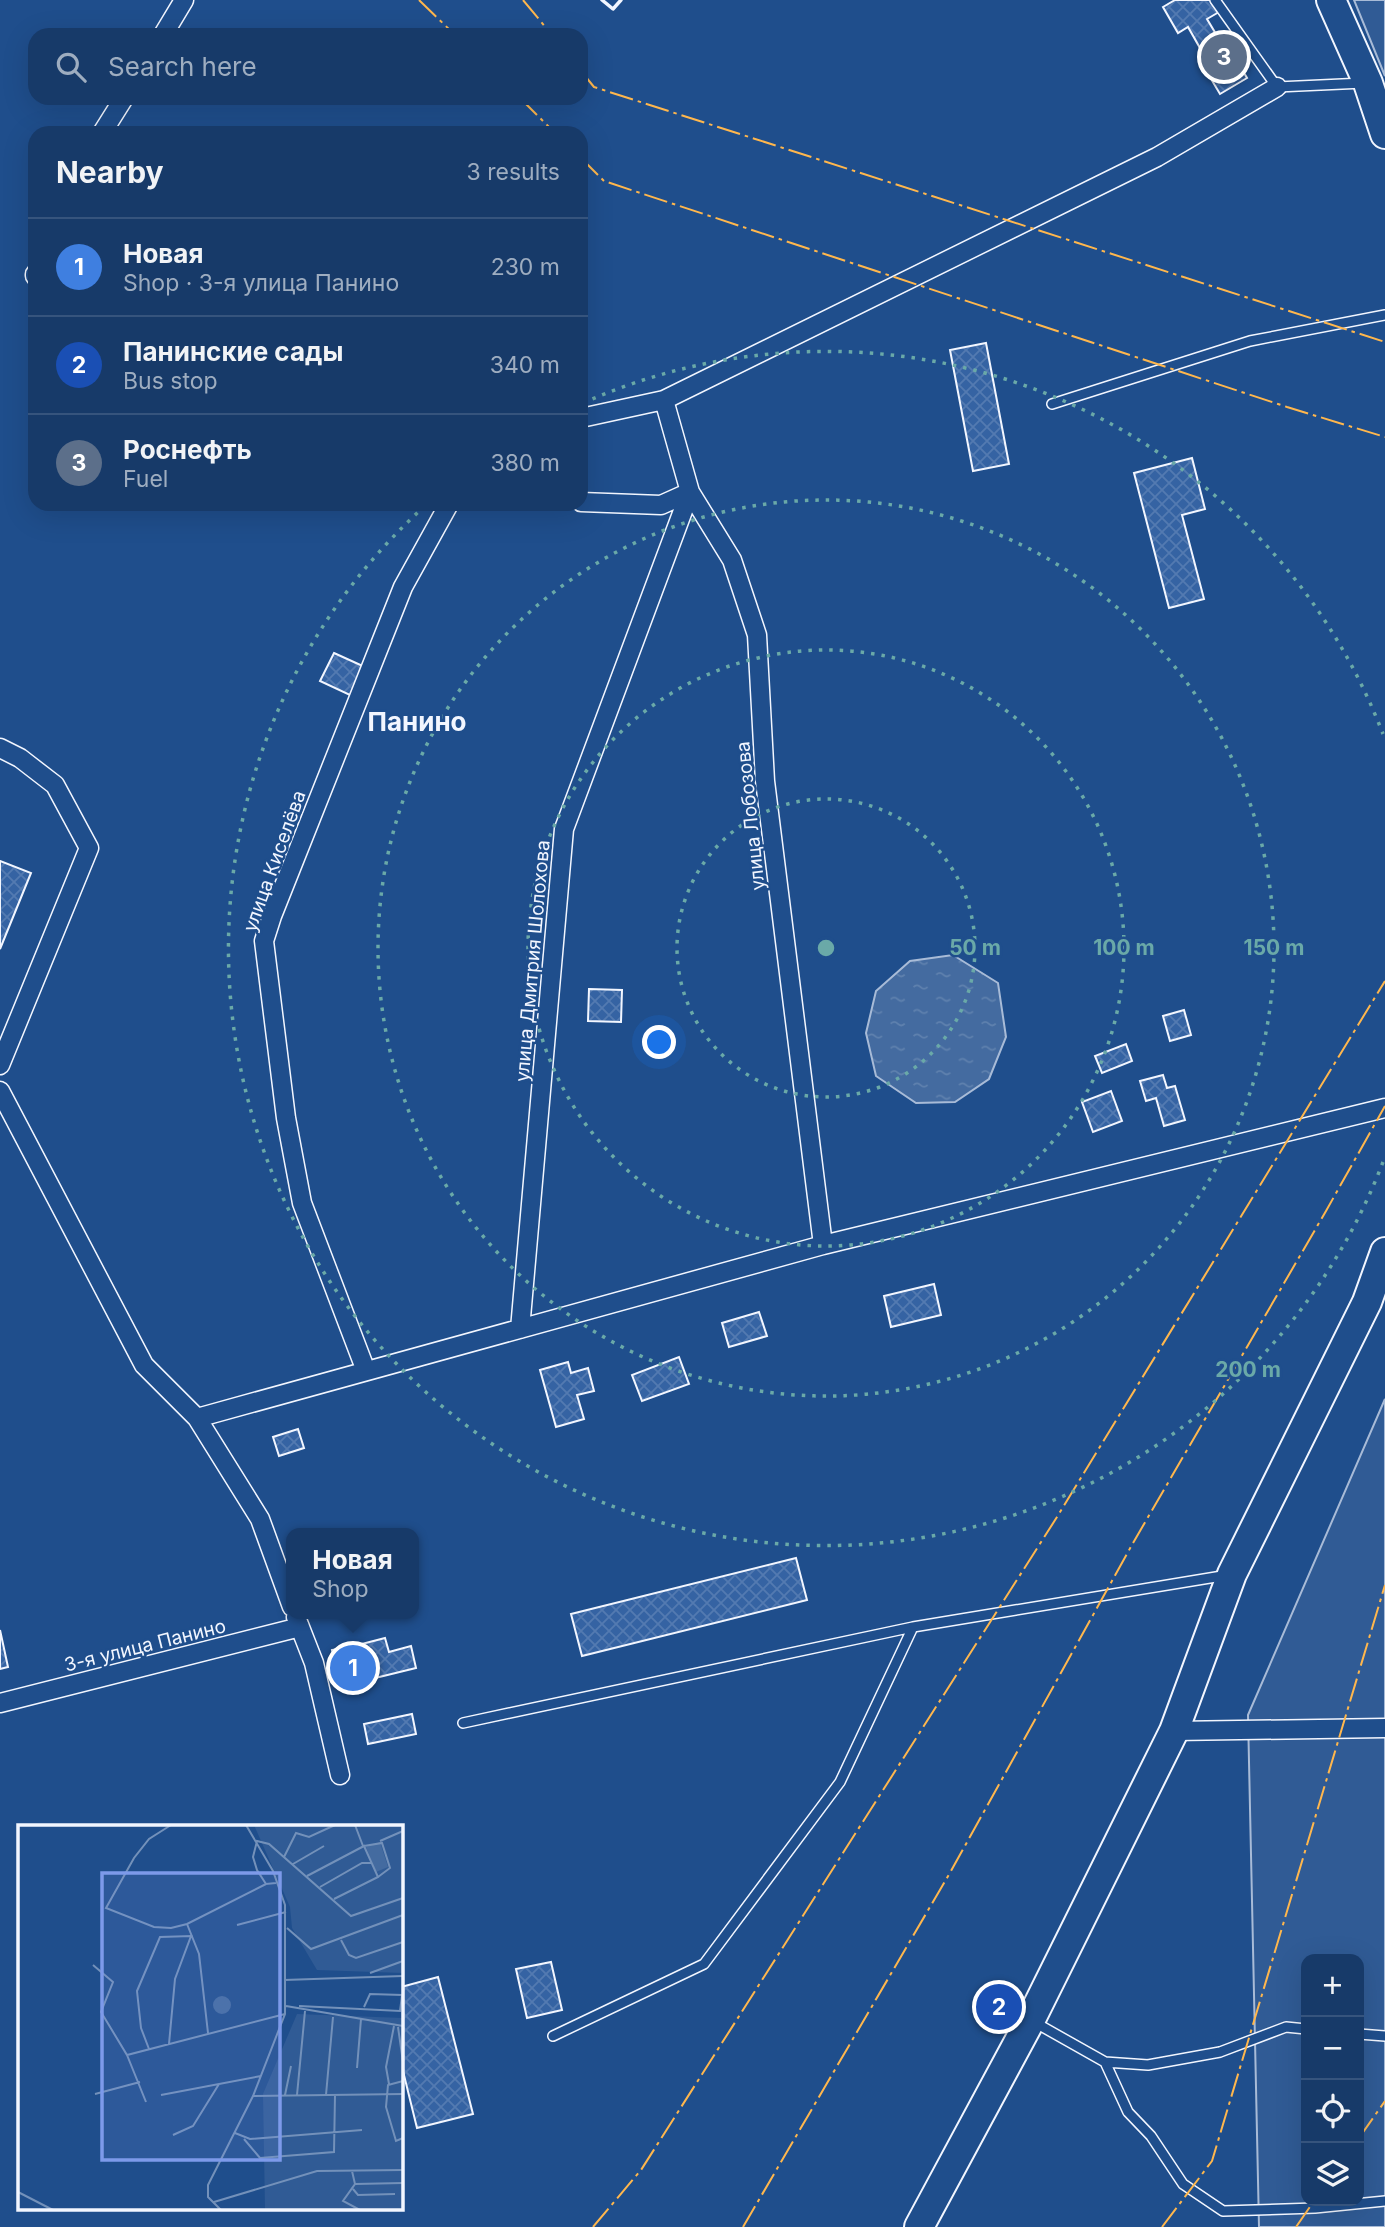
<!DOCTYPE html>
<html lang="en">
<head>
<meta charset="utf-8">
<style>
  body { margin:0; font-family:Inter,sans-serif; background:#20416f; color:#f1f3f6 }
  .controls { position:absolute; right:21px; bottom:21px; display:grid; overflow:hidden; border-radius:14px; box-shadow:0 7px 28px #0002 }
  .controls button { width:63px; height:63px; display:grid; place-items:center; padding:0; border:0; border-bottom:2px solid #36547d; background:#173a69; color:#f1f3f6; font:35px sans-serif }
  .you { position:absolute; left:660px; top:1043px; width:24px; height:24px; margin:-18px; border:5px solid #fff; border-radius:50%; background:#1a73e8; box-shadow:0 0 0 10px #1a73e833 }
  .badge { display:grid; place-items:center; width:46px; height:46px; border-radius:50%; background:#ffb74d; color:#fff; font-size:23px; font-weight:700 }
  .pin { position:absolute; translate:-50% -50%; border:4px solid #fff; box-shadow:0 2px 7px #0006 }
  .popup { position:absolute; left:286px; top:1528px; width:133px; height:91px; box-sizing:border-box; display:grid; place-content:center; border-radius:14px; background:#173a69; filter:drop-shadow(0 2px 5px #0005); font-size:23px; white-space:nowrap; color:#9eadc0 }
  .popup b { font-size:26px; color:#f1f3f6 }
  .popup::after { content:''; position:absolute; left:50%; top:100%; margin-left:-14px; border:14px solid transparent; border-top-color:#173a69 }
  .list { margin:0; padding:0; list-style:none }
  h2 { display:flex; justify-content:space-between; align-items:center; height:91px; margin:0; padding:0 28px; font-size:30px }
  h2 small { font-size:23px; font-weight:400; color:#9eadc0 }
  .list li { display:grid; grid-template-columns:46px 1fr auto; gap:21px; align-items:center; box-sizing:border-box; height:98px; padding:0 28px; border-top:2px solid #36547d }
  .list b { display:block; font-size:26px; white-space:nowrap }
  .list p { margin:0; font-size:23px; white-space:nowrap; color:#9eadc0 }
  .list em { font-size:23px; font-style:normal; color:#9eadc0 }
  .icon { flex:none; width:38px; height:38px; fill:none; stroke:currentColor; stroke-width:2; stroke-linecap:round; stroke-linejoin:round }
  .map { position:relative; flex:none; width:1385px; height:2227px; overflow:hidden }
  .search { position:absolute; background:#173a69; box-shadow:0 7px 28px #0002; left:28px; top:28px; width:560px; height:77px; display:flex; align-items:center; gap:18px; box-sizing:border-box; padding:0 24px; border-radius:21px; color:#9eadc0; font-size:26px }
  .panel { position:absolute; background:#173a69; box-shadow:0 7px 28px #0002; left:28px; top:126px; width:560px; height:385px; border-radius:21px }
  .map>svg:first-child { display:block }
  .built { fill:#305b95; stroke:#a8bbd7; stroke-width:2; fill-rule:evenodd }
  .water { fill:url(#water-ripples); stroke:#a8bbd7; stroke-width:2 }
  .building { fill:url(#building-cross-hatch); stroke:#f2f6ff; stroke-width:2 }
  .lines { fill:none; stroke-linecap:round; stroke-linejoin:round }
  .lane-casing { stroke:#f2f6ff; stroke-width:12 }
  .street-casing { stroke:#f2f6ff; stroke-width:21 }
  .primary-casing { stroke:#f2f6ff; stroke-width:32 }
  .lane { stroke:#1f4e8c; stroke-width:9 }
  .street { stroke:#1f4e8c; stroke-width:18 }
  .primary { stroke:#1f4e8c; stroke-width:28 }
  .wall { stroke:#f2f6ff; stroke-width:3.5 }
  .power { stroke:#ffb74d; stroke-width:2; stroke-dasharray:24 5 3.5 5; stroke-linecap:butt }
  .ring { fill:none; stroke:#6aa9a8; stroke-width:3.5; stroke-dasharray:3.5 7 }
  .labels { text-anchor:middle; stroke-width:5; stroke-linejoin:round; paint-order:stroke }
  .street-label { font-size:19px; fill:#f2f6ff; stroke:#1f4e8c }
  .district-label { font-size:26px; font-weight:bold; fill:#f2f6ff; stroke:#1f4e8c }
  .inset-road { fill:none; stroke:#7391ba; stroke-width:2 }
  .view { fill:#7d9aea; fill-opacity:0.15; stroke:#7d9aea; stroke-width:3.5 }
  .inset-edge { fill:none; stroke:#f2f6ff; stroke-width:3.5 }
  .centre { fill:#6aa9a8; stroke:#1f4e8c; stroke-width:3.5 }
  .ring-label { font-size:21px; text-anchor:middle; font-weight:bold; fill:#6aa9a8; stroke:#1f4e8c; stroke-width:5; stroke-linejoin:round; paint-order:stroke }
</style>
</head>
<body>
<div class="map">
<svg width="1385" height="2227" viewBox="0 0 1385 2227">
  <defs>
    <pattern id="water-ripples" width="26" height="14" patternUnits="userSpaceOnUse" patternTransform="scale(1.75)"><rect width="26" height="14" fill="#446ba0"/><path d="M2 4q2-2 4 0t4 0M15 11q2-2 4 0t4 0" fill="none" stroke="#5f81ae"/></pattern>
    <pattern id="building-cross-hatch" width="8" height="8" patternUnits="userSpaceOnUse" patternTransform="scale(1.75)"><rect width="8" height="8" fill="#3563a3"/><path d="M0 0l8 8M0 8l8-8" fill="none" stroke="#537ab1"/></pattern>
  </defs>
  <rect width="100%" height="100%" fill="#1f4e8c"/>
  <path class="built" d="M1354,0H1385V76Z
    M1385,1399V2227H1259L1248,1715ZM1306,1959H1359V2201H1306Z"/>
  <path class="water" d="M953,955L998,983L1006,1037L989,1079L955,1102L916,1103L876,1076L866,1033L876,991L910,961Z"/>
  <path class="building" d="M1175,0H1212L1219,12L1207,19L1222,44L1204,55L1188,27L1178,33L1163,7Z
    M1228,45L1247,78L1220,94L1201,62Z
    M986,343L1009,464L973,471L950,350Z
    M1192,458L1205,509L1182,515L1204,599L1169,608L1134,473Z
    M334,653L365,667L352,696L320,681Z
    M0,861L31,873L0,949Z
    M589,989L622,990L621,1022L588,1021Z
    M1184,1010L1191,1035L1170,1041L1163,1016Z
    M1126,1044L1132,1061L1102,1073L1095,1056Z
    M1163,1075L1167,1088L1175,1086L1185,1120L1164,1126L1156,1098L1146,1101L1140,1081Z
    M1111,1091L1122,1121L1093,1132L1082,1102Z
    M934,1284L941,1315L891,1327L884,1296Z
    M759,1312L767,1336L729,1347L722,1323Z
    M679,1357L689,1384L642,1401L632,1375Z
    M568,1362L571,1373L588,1368L594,1391L577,1395L584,1419L556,1427L540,1370Z
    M298,1429L304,1448L279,1456L273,1437Z
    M796,1558L807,1600L582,1656L571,1614Z
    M0,1630L8,1667L0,1669Z
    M385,1638L389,1652L411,1646L416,1668L367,1680L358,1645Z
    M358,1645L365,1685L339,1689L332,1650Z
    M412,1714L416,1734L368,1744L364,1724Z
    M551,1962L562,2010L527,2018L516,1969Z
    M438,1977L473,2114L417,2128L401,2063V1987Z"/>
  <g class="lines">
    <defs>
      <path id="lane" d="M1215,0L1277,87L1364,83
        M1052,404L1250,341L1385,315
        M463,1723L913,1627L1228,1575
        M1034,2022L1105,2062L1148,2065L1220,2052L1286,2027L1306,2029
        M1359,2034L1385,2036
        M553,2036L704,1964L840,1782L913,1627
        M1105,2062L1128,2112L1151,2136L1183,2184L1223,2211L1315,2208L1385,2201"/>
      <path id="street" d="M163,35L184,0
        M102,133L124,98
        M35,274V276
        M664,400L690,492L732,560L757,635L765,781L823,1245
        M581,418L664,400L1157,157L1277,87
        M581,502L661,505L690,492
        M0,748L20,758L55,785L89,848L0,1065
        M0,1091L144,1365L197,1418L823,1245L1385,1108
        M520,1329L564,829L690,492
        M366,1371L302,1203L286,1118L264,941L272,916L403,587L449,504
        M197,1418L260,1519L292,1607
        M296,1617L314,1663L340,1775
        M0,1703L300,1627
        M1174,1731L1385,1728"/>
      <path id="primary" d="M1331,0L1368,83L1385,134
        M919,2227L1030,2021L1174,1731L1232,1574L1367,1302L1385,1252"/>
    </defs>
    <use href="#lane" class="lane-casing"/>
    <use href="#street" class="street-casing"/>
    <use href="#primary" class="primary-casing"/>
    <use href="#lane" class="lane"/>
    <use href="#street" class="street"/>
    <use href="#primary" class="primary"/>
    <path class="wall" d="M602,0L613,9L621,0"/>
    <path class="power" d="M419,0L455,35
      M523,0L552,35
      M581,71L594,87L1385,342
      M520,98L555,133
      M581,158L604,181L1287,407L1385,437
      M1359,2138L1385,2101
      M593,2227L641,2170L1057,1517L1385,981
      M743,2227L951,1871L1133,1543L1326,1211L1385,1106
      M1162,2227L1212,2161L1385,1585
      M1296,2227L1314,2201"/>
  </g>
  <g class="ring">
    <circle cx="826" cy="948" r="149"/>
    <circle cx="826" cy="948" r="298"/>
    <circle cx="826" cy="948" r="448"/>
    <path d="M1383 1162A597 597 0 1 1 427 504M583 403A597 597 0 0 1 1383 734"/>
  </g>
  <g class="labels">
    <g class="street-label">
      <text transform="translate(750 816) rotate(-96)" y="7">улица Лобозова</text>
      <text transform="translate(274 861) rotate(-70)" y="7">улица Киселёва</text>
      <text transform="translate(532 961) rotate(-85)" y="7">улица Дмитрия Шолохова</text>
      <text transform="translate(145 1645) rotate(-14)" y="7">3-я улица Панино</text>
    </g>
    <g class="district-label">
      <text x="417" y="731">Панино</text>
    </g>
  </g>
  <g transform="translate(18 1825)">
    <rect width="385" height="385" fill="#1f4e8c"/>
    <path d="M236,0H385V148L299,145L274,103L272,82ZM279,189L385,193V385H247L245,269Z" fill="#305b95"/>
    <path d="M362,17L370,42L358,47L348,22ZM195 180a9 9 0 1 1 18 0a9 9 0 1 1-18 0Z" fill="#446ba0"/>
    <path class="inset-road" d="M153,0L131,14L116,33L88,83L136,102L153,103L169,99L248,59M337,0L345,21M362,16L385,6M346,21L364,18L372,43L360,52M266,32L278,8L291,12L317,0M275,39L306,21M289,51L346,21L360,52L316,74M258,58L248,59L239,45L235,32L239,16L251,19L333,91L385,73M302,62L344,38H353M169,99L181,129L190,208M219,100L268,87M269,103L293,124L385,90M323,115L331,130L338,133L385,117M75,140L95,157L83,187L109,230L267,189M352,148L385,136M266,155L385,151M268,181L385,201M281,181L382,186L384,170L352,169L346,182M380,202L385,237M131,224L123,203L119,166L142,112L173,111L157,154L151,219M109,230L128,277M339,243L343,194M385,256L370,260L368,282L378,316L385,313M371,259L368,242L376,201M77,269L122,257M143,270L243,251M267,270L273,241M279,270L287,186M308,270L315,192M235,271L385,269M217,308L232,314L344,305M155,310L175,301L201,259M226,314L242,333L316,327L317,270M334,346L337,359L325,376L342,385M337,359L385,358M335,364L340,370L377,369M0,367L35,385M196,377L299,346L385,345M203,385L190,372V360L235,271L267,189V80L255,46L228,0"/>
    <path class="view" d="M84,48H262V335H84Z"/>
    <rect width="385" height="385" class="inset-edge"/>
  </g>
  <circle cx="826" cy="948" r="10" class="centre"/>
  <g class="ring-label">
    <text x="975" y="955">50 m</text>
    <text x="1124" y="955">100 m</text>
    <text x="1274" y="955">150 m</text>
    <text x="1248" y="1377">200 m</text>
  </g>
</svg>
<div class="controls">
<button>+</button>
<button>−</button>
<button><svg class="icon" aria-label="locate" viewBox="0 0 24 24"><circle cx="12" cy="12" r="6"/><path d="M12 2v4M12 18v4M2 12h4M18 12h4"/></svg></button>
<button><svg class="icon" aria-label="layers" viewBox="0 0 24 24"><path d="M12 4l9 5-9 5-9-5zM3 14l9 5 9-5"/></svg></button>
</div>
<div class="you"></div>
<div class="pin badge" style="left:353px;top:1668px;background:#3f7fe0">1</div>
<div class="popup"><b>Новая</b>Shop</div>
<div class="pin badge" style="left:999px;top:2007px;background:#1a4fb4">2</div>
<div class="pin badge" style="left:1224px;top:57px;background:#5c6f8a">3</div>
<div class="search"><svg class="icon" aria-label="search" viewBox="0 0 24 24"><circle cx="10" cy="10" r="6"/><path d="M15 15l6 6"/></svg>Search here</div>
<section class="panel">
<h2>Nearby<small>3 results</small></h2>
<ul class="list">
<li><span class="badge" style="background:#3f7fe0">1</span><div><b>Новая</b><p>Shop · 3-я улица Панино</p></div><em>230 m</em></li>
<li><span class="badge" style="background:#1a4fb4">2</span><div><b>Панинские сады</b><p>Bus stop</p></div><em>340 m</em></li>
<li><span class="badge" style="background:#5c6f8a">3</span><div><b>Роснефть</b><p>Fuel</p></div><em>380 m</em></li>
</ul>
</section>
</div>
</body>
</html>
